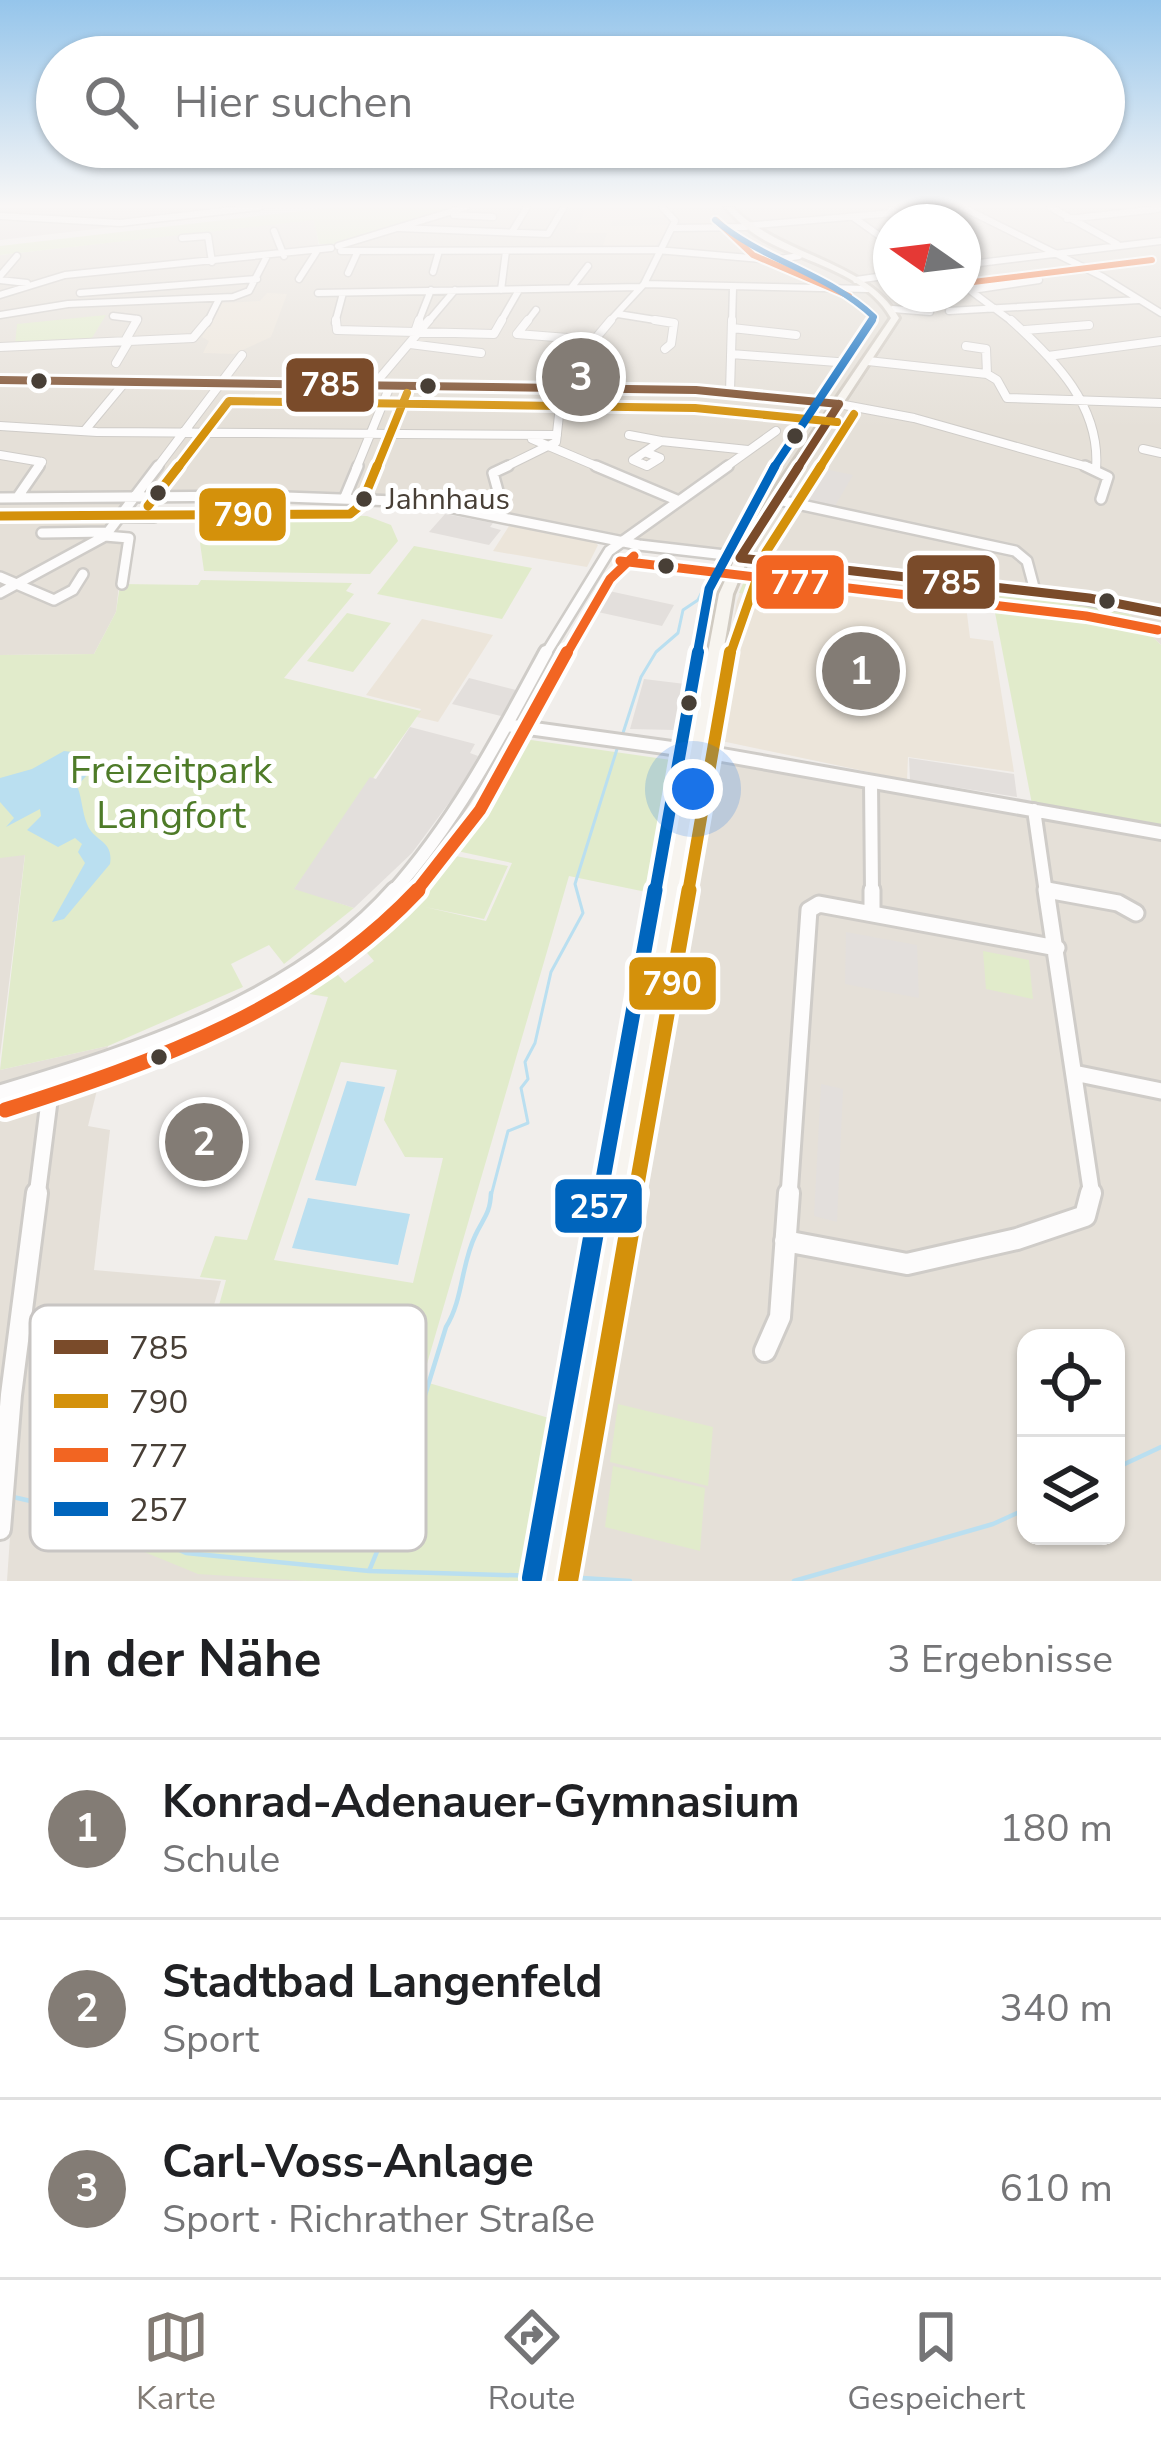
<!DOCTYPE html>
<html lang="de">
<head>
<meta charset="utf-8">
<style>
  body { margin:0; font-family:"Nunito Sans",sans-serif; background:#f6f6f6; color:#202124 }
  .controls { position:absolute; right:36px; bottom:36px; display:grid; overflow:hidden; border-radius:24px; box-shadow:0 3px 9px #0004 }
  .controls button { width:108px; height:108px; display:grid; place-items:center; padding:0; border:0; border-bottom:3px solid #e0e0e0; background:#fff; color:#202124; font:60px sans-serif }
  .compass { position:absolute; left:873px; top:204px; width:108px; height:108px; border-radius:50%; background:#fff; box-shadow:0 3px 9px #0004; rotate:284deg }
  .you { position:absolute; left:693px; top:789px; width:42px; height:42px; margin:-30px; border:9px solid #fff; border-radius:50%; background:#1a73e8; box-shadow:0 0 0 18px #1a73e833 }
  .badge { display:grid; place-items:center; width:78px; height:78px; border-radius:50%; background:#837c75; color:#fff; font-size:39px; font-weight:700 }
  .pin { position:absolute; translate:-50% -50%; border:6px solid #fff; box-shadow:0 3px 12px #0006 }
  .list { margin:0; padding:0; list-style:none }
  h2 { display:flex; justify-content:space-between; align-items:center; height:156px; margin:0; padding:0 48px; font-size:51px }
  h2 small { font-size:39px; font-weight:400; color:#757577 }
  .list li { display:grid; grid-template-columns:78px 1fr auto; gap:36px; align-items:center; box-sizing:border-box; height:180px; padding:0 48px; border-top:3px solid #e0e0e0 }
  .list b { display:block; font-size:45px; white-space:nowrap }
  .list p { margin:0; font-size:39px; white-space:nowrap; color:#757577 }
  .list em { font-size:39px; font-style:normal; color:#757577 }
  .icon { flex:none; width:66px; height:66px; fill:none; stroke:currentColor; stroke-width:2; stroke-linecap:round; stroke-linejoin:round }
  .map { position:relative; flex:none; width:1161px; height:1581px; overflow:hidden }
  .search { position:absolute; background:#fff; box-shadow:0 3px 9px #0004; left:36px; right:36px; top:36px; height:132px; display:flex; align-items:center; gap:30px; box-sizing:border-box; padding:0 42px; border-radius:66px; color:#757577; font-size:45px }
  .sheet { height:696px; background:#fff }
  nav { display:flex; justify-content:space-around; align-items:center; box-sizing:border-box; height:168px; border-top:3px solid #e0e0e0; background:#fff; font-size:33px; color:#757577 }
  nav a { display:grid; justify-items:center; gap:6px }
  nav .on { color:#837c75 }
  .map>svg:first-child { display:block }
  .residential { fill:#e5e0d8; fill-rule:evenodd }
  .industrial { fill:#e4deda }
  .education { fill:#ece5da }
  .green { fill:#e1ebcb; fill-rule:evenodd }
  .parking { fill:#e3dfdc }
  .water { fill:#badff0 }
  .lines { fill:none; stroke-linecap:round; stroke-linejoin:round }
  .stream-far1 { stroke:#badff0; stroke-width:3 }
  .stream { stroke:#badff0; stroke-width:4.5 }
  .minor-far5-casing { stroke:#cfccc8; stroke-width:9 }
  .minor-far4-casing { stroke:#cfccc8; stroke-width:10 }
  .minor-far3-casing { stroke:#cfccc8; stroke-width:14 }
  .minor-far2-casing { stroke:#cfccc8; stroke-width:18 }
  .minor-far1-casing { stroke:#cfccc8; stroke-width:21 }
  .minor-casing { stroke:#cfccc8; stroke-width:26 }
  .tertiary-casing { stroke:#cfccc8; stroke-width:6 }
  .secondary-casing { stroke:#d1cbc2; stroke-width:6 }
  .minor-far5 { stroke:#fdfcfc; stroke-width:6 }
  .minor-far4 { stroke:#fdfcfc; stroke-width:8 }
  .minor-far3 { stroke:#fdfcfc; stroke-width:9 }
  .minor-far2 { stroke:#fdfcfc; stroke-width:12 }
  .minor-far1 { stroke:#fdfcfc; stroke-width:15 }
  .minor { stroke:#fdfcfc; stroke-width:20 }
  .tertiary { fill:#fdfcfc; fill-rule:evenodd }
  .secondary { fill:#f7f4ef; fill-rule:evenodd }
  .bus-1-far1-casing { stroke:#fff; stroke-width:14 }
  .bus-1-casing { stroke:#fff; stroke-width:16 }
  .bus-2-far4-casing { stroke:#fff; stroke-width:14 }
  .bus-2-far3-casing { stroke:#fff; stroke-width:16 }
  .bus-2-far2-casing { stroke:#fff; stroke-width:21 }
  .bus-2-far1-casing { stroke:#fff; stroke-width:24 }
  .bus-2-casing { stroke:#fff; stroke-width:28 }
  .bus-3-far3-casing { stroke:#fff; stroke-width:10 }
  .bus-3-far2-casing { stroke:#fff; stroke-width:16 }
  .bus-3-far1-casing { stroke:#fff; stroke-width:21 }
  .bus-3-casing { stroke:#fff; stroke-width:24 }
  .bus-4-far5-casing { stroke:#fff; stroke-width:10 }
  .bus-4-far4-casing { stroke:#fff; stroke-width:14 }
  .bus-4-far3-casing { stroke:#fff; stroke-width:16 }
  .bus-4-far2-casing { stroke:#fff; stroke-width:21 }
  .bus-4-far1-casing { stroke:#fff; stroke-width:24 }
  .bus-4-casing { stroke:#fff; stroke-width:28 }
  .bus-1-far1 { stroke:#7a4b2a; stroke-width:8 }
  .bus-1 { stroke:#7a4b2a; stroke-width:9 }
  .bus-2-far4 { stroke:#d4910b; stroke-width:8 }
  .bus-2-far3 { stroke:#d4910b; stroke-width:9 }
  .bus-2-far2 { stroke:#d4910b; stroke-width:12 }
  .bus-2-far1 { stroke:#d4910b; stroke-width:15 }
  .bus-2 { stroke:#d4910b; stroke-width:20 }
  .bus-3-far3 { stroke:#f26522; stroke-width:6 }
  .bus-3-far2 { stroke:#f26522; stroke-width:9 }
  .bus-3-far1 { stroke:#f26522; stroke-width:12 }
  .bus-3 { stroke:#f26522; stroke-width:15 }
  .bus-4-far5 { stroke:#0065bd; stroke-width:6 }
  .bus-4-far4 { stroke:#0065bd; stroke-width:8 }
  .bus-4-far3 { stroke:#0065bd; stroke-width:9 }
  .bus-4-far2 { stroke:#0065bd; stroke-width:12 }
  .bus-4-far1 { stroke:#0065bd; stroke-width:15 }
  .bus-4 { stroke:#0065bd; stroke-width:20 }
  .bus-dot { fill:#483f36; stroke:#fff; stroke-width:4.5 }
  .labels { text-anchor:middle; stroke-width:10; stroke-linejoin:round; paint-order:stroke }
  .far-bus-label { font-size:30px; fill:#483f36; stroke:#fff; text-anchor:start }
  .park-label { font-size:39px; fill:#4e7b28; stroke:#fff }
  .key { fill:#fff; stroke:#c8c5c3; stroke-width:3 }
  .key-label { font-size:33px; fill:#483f36 }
  .line-badge { stroke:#fff; stroke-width:4.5 }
  .badge-label { font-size:33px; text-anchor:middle; font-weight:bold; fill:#fff }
</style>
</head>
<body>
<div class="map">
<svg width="1161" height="1581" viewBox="0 0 1161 1581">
  <rect width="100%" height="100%" fill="#f1eeeb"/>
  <path class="residential" d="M462,207H725L770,245L846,278L885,303L889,316L732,551L620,539L440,500L130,496L103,536L124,539L116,612L94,654L0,655V255L315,219L319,249Z
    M731,207H1161V645L1126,611L755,552L753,546L902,319L895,305L863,279L779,244L752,229ZM891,222H963V294H891Z
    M709,761L1161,829V1581H562ZM1026,1338H1116V1536H1026Z
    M0,844L25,854L0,1056Z
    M108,1046L88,1126L110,1130L94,1270L221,1281L142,1551L307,1581H7L15,1463L0,1460V1070Z"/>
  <path class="industrial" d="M0,207H286L0,240Z"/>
  <path class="education" d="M660,207L670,216L612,221L610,226L672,225L654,248L602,249L607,233H575L586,208Z
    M267,293L287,294L271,337L234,354L203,353L209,341L202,337L222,303L260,301Z
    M511,523L594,542L598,545L587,567L493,551Z
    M748,572L964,590L970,638L993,641L1014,772L908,757L907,780L712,739L737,601Z
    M422,619L493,635L438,722L417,717L421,709L366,695Z"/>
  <path class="green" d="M335,207H462L340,244H319L314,220L0,255V246Z
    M106,315L90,341L15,345L17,324Z
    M254,514L367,516L391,525L398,541L370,574L204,571L200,543L214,528Z
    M414,546L532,568L502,619L377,594Z
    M748,572L824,578V599L739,593Z
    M201,580L352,583L346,591L354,594L284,678L421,711L295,888L354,908L284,964L269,945L231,964L243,987L108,1046L0,1070L25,855L0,858V655L94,654L116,612L120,584L198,585Z
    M991,592L1126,611L1161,645V827L1032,804Z
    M347,613L391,623L353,672L307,661Z
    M510,737L671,760L679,768L651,893L569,876L422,1381L549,1418L519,1581H307L198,1574L142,1551L161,1497H166L226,1280L200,1277L215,1236L247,1240L328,997L297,992L332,968L345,983L374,961L362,947L407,903L445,854L508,866L484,919L425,907L486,921L512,863L448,849ZM341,1062L397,1070L384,1120L405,1157L443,1158L413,1283L274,1260Z
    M983,951L1029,960L1033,999L986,989Z
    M618,1404L713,1427L708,1486L610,1462Z
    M613,1466L705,1488L700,1551L605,1527Z"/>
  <path class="parking" d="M815,467L853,475L835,506L795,498Z
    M445,514L493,523L490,527L501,530L489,545L429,532Z
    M595,588L674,605L662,626L584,609Z
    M469,678L516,690L501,716L452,704Z
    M644,679L685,684L675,730L630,729Z
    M410,727L475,744L470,753L478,756L460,788L412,853L354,908L294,889L370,777L376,779Z
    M909,758L1014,774L1017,797L910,780Z
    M846,932L917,945L919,998L845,984Z
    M821,1084L843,1089L837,1222L814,1216Z"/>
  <path class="water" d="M64,751L81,753L90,761L88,774L77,786C82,797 82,812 87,824C94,842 114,840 110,864L64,919L52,922L85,863L78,852L82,844L75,838L58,847L27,830L41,816L40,809L6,827L14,818L0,802V778L32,769Z
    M347,1081L385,1087L356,1186L315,1180Z
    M308,1198L410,1214L398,1265L292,1248Z"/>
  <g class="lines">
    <path class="stream-far1" d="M623,733L641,677L656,652L678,633L683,610L698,600L714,568
      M491,1196L508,1131L528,1123L521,1088L528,1079L525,1062L535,1043L551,972L583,913L575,884L617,749"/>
    <path class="stream" d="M1116,1468L1161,1447
      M13,1497L110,1519L186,1553L369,1571L539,1576
      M369,1571L409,1474L408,1450L446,1327C463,1300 461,1265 475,1236C483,1218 490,1215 491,1193
      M566,1577L630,1581
      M794,1581L993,1524L1026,1509"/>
    <defs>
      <path id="minor-far5" d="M962,207L1103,277L1161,313
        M1050,207L1117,244
        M891,210L917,222
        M454,215L493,217
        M0,216L120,223L259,207
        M853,217L891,244
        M1067,219L1158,209
        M744,226L893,213
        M399,228L548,234L564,207
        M674,228L746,227
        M274,231L284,256
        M512,232L527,207
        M182,238L208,236L212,262
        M338,246L466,207
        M341,251L657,250L773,260L799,256
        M963,265L1161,241
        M433,272L439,251
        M348,273L358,251
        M0,276L17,256
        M299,279L317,251
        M0,280L27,283
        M856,280L891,275
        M644,284L868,289
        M963,285L1014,323
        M571,288L588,266
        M501,290L506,251
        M972,290L1039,280
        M80,293L257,279
        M318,293L641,287
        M0,295L65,275L331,248
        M893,309L930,312
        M949,311L1139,300
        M618,314L674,323
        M0,315L68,304L233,297L249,291L266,258
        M113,316L138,319L136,323
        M207,323L219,299
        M335,323L343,293
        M418,323L431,290
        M427,323L455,290
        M500,323L519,290
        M526,323L536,310
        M608,323L644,284L675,221L662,207
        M732,323L733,288"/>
      <path id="minor-far4" d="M336,320L337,330L494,334L502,320
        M528,320L517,334L593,340
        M655,320L674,323L671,344L665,349
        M1011,320C1055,360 1101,406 1096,469
        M732,328L796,335
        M416,329L419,320
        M1025,330L1089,325
        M125,341L137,320
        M410,344L481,353
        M966,346L986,349L987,374
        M0,347L193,338L208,320
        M731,354L837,362
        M1048,356L1161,341
        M868,361L987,374
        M116,363L129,341
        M987,374L997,380L1007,398L1161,403
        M373,386L429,320
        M554,388L611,320
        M730,392L732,320
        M839,404L914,418L1095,469
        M0,426L97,432L557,435
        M86,429L125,382
        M629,435L661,441
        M532,439L603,469
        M1143,449L1161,453
        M645,452L660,458L647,466L633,460L661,441L748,450
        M0,455L42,462
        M37,469L42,462
        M156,469L242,355
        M356,469L390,386
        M501,469L556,442L562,388
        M723,469L776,431"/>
      <path id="minor-far3" d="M596,466L679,501
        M1085,466L1108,477L1101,499
        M345,497L358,466
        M0,498L258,496L423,502L639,545L1035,591L1161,612
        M17,498L39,466
        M774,499L1015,551L1027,561L1035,591
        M493,502L498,491L493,473L508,466
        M119,517H154
        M42,533L108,532
        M105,536L129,538L122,584
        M0,577L54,600L73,590L83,574
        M0,593L105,536L158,466
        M545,655L609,551L728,466"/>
      <path id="minor-far2" d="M506,725L722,755L1161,833
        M871,782L872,893
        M1034,810L1046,893
        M1047,890L1061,893
        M392,893C457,820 500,737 546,652"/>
      <path id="minor-far1" d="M872,890V913
        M1046,890L1092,1196
        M1047,890L1118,903L1136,913
        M1074,1073L1161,1091
        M0,1093C139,1051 296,1002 395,890
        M37,1196L52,1078
        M789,1196L809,910L819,904L1057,948"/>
      <path id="minor" d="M785,1241L907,1264L1017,1239L1085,1216L1091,1193
        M765,1351L780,1317L789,1193
        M0,1529L11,1395L37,1193"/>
      <path id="tertiary" d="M0,377L696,387L839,401L844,404L839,407L696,393L0,383Z"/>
      <path id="secondary" d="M725,207H732C782,257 866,260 899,318L780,499L755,541L733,594L565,1581H535L719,594L743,541L768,499L891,318C867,275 811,264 770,243C752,234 738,222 725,207Z"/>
    </defs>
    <use href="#minor-far5" class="minor-far5-casing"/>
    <use href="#minor-far4" class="minor-far4-casing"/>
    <use href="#minor-far3" class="minor-far3-casing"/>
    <use href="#minor-far2" class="minor-far2-casing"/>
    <use href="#minor-far1" class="minor-far1-casing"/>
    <use href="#minor" class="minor-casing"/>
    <use href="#tertiary" class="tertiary-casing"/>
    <use href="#secondary" class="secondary-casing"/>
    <use href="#minor-far5" class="minor-far5"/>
    <use href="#minor-far4" class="minor-far4"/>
    <use href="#minor-far3" class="minor-far3"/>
    <use href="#minor-far2" class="minor-far2"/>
    <use href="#minor-far1" class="minor-far1"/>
    <use href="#minor" class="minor"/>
    <use href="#tertiary" class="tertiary"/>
    <use href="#secondary" class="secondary"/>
    <defs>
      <path id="bus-1-far1" d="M0,380L696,390L839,404
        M797,469L839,404"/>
      <path id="bus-1" d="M740,558L1089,598L1161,612
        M740,558L799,466"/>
      <path id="bus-2-far4" d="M177,469L229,401L695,408L837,422
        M376,469L407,393
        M819,469L854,414"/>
      <path id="bus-2-far3" d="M148,506L179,466
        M0,516L350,514L361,505L377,466
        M730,655L766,552L821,466"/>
      <path id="bus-2-far2" d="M688,893L730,652"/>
      <path id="bus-2-far1" d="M635,1196L689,890"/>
      <path id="bus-2" d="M568,1581L636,1193"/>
      <path id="bus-3-far3" d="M716,220L753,255L849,296
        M965,283L1152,260"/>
      <path id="bus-3-far2" d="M620,561L1086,616L1158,630
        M566,655L610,579L634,556"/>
      <path id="bus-3-far1" d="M415,893L480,810L567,652"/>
      <path id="bus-3" d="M5,1110C156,1062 307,1008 418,890"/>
      <path id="bus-4-far5" d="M715,220C763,261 828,273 874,317L870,323"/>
      <path id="bus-4-far4" d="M773,469L872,320"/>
      <path id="bus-4-far3" d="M697,655L709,589L775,466"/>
      <path id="bus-4-far2" d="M655,893L698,652"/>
      <path id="bus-4-far1" d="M600,1196L655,890"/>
      <path id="bus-4" d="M532,1578L601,1193"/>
    </defs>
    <use href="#bus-1-far1" class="bus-1-far1-casing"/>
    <use href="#bus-1" class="bus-1-casing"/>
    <use href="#bus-2-far4" class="bus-2-far4-casing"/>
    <use href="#bus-2-far3" class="bus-2-far3-casing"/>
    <use href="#bus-2-far2" class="bus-2-far2-casing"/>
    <use href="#bus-2-far1" class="bus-2-far1-casing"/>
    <use href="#bus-2" class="bus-2-casing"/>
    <use href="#bus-3-far3" class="bus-3-far3-casing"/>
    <use href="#bus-3-far2" class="bus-3-far2-casing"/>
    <use href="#bus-3-far1" class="bus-3-far1-casing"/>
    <use href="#bus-3" class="bus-3-casing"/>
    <use href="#bus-4-far5" class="bus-4-far5-casing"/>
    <use href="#bus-4-far4" class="bus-4-far4-casing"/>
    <use href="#bus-4-far3" class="bus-4-far3-casing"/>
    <use href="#bus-4-far2" class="bus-4-far2-casing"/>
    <use href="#bus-4-far1" class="bus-4-far1-casing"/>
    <use href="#bus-4" class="bus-4-casing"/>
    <use href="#bus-1-far1" class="bus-1-far1"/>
    <use href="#bus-1" class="bus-1"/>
    <use href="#bus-2-far4" class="bus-2-far4"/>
    <use href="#bus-2-far3" class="bus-2-far3"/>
    <use href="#bus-2-far2" class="bus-2-far2"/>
    <use href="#bus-2-far1" class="bus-2-far1"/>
    <use href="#bus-2" class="bus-2"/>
    <use href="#bus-3-far3" class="bus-3-far3"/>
    <use href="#bus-3-far2" class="bus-3-far2"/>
    <use href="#bus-3-far1" class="bus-3-far1"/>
    <use href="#bus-3" class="bus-3"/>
    <use href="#bus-4-far5" class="bus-4-far5"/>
    <use href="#bus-4-far4" class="bus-4-far4"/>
    <use href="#bus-4-far3" class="bus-4-far3"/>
    <use href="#bus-4-far2" class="bus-4-far2"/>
    <use href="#bus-4-far1" class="bus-4-far1"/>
    <use href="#bus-4" class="bus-4"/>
  </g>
  <linearGradient id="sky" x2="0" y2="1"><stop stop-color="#95c5eb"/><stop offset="0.48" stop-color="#f9f7f6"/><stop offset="1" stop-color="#f9f7f6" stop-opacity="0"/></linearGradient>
  <rect width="1161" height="428" fill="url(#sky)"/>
  <g class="bus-dot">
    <circle cx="39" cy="381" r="10"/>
    <circle cx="428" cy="386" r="10"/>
    <circle cx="795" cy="436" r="10"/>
    <circle cx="158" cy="493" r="10"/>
    <circle cx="364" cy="499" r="10"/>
    <circle cx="666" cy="566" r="10"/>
    <circle cx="1107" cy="601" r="10"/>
    <circle cx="689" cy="703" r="10"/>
    <circle cx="159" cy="1057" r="10"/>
  </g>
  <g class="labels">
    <g class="far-bus-label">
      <text x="386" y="509">Jahnhaus</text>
    </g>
    <g class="park-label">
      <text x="171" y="783">Freizeitpark<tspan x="171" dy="45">Langfort</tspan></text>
    </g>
  </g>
  <rect x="30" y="1305" width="396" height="246" rx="18" class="key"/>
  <rect x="54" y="1340" width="54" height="14" fill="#7a4b2a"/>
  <rect x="54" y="1394" width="54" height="14" fill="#d4910b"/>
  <rect x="54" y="1448" width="54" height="14" fill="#f26522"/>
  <rect x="54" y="1502" width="54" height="14" fill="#0065bd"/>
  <g class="key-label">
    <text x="129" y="1359">785</text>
    <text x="129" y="1413">790</text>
    <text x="129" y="1467">777</text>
    <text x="129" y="1521">257</text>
  </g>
  <g class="line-badge">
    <rect x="284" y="356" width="92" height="58" rx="12" fill="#7a4b2a"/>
    <rect x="197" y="486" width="91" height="57" rx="12" fill="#d4910b"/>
    <rect x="905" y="553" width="92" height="58" rx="12" fill="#7a4b2a"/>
    <rect x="754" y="553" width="92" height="58" rx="12" fill="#f26522"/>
    <rect x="627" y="955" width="91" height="57" rx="12" fill="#d4910b"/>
    <rect x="553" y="1177" width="91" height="58" rx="12" fill="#0065bd"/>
  </g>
  <g class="badge-label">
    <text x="330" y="396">785</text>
    <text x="243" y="526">790</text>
    <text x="951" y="594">785</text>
    <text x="800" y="594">777</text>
    <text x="672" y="995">790</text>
    <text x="599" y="1218">257</text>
  </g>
</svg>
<div class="controls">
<button><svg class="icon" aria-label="locate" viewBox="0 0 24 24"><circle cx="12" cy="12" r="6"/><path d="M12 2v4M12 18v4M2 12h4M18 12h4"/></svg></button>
<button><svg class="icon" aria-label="layers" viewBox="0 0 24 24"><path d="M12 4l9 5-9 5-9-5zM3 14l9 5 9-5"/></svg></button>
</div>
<svg class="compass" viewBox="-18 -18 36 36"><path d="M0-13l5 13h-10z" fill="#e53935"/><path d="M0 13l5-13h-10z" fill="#757577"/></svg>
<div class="you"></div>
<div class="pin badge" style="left:861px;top:671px">1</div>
<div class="pin badge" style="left:204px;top:1142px">2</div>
<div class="pin badge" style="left:581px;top:377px">3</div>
<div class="search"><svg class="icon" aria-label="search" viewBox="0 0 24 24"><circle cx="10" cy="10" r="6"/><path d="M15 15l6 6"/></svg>Hier suchen</div>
</div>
<section class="sheet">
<h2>In der Nähe<small>3 Ergebnisse</small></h2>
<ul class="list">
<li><span class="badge">1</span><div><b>Konrad-Adenauer-Gymnasium</b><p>Schule</p></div><em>180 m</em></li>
<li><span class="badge">2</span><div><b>Stadtbad Langenfeld</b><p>Sport</p></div><em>340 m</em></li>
<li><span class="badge">3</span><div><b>Carl-Voss-Anlage</b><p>Sport · Richrather Straße</p></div><em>610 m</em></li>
</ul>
</section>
<nav>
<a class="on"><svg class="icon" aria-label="map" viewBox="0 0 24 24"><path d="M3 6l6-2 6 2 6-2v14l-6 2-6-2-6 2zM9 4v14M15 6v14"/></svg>Karte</a>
<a><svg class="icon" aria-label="directions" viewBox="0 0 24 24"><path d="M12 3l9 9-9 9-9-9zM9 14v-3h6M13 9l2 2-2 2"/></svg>Route</a>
<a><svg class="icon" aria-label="saved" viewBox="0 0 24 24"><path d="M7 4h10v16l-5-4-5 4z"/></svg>Gespeichert</a>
</nav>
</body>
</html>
